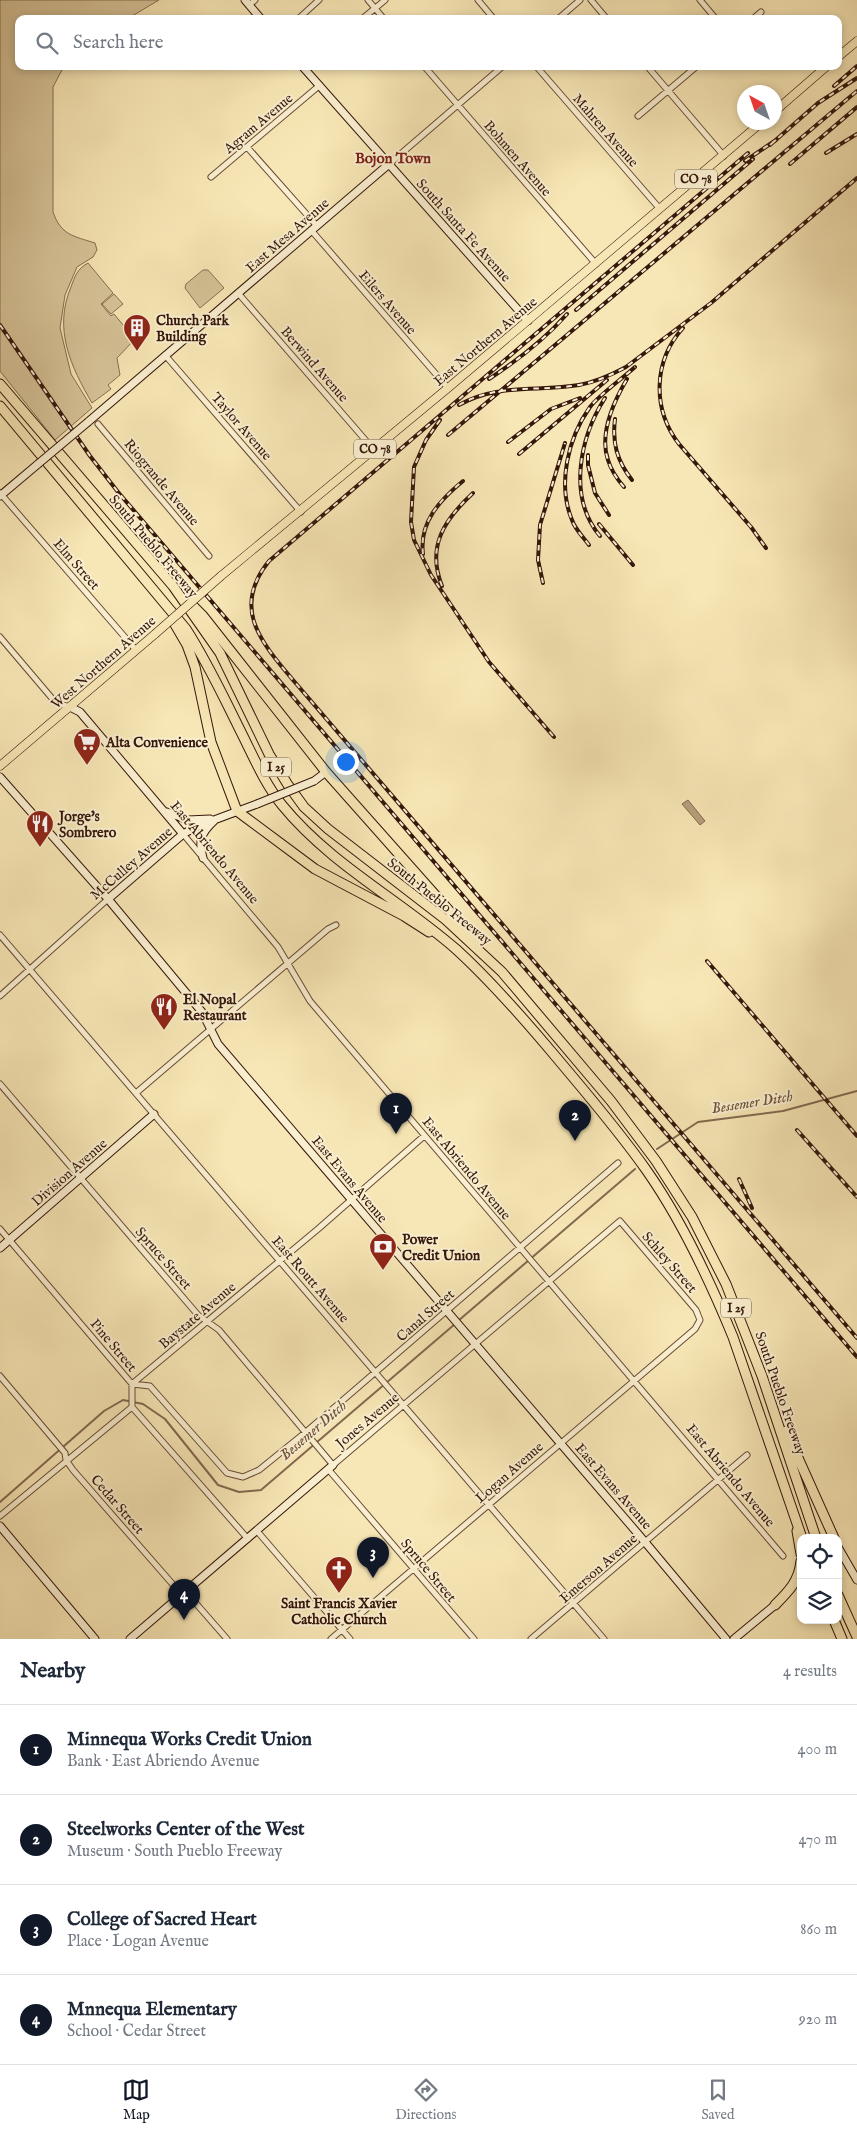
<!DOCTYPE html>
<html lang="en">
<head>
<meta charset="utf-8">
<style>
  body { margin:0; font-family:"IM FELL English",serif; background:#f6f6f7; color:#1f2937 }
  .controls { position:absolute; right:15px; bottom:15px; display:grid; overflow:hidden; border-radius:10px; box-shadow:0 2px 8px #0003 }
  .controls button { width:45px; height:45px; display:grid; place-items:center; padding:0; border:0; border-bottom:1px solid #e0e1e3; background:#fff; color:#1f2937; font:25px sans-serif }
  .compass { position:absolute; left:737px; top:85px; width:45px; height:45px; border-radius:50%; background:#fff; box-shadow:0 2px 8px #0003; rotate:320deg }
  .you { position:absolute; left:345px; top:761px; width:18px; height:18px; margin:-12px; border:4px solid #fff; border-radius:50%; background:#1a73e8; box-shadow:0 0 0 8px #1a73e833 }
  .badge { display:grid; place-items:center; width:32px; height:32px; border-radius:50%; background:#111827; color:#fff; font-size:16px; font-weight:700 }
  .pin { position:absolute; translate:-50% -41px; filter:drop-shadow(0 1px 2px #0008) }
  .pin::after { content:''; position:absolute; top:26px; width:18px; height:15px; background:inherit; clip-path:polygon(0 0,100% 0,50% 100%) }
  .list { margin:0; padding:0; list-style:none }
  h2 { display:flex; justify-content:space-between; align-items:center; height:65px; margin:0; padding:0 20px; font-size:21px }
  h2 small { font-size:16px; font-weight:400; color:#747a83 }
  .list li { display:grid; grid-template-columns:32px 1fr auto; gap:15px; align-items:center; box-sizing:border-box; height:90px; padding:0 20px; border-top:1px solid #e0e1e3 }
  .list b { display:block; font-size:19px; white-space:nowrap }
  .list p { margin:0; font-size:16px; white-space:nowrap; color:#747a83 }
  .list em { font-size:16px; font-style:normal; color:#747a83 }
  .icon { flex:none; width:28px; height:28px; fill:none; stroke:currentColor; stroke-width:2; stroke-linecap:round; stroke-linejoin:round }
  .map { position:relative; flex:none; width:857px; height:1639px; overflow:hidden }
  .search { position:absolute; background:#fff; box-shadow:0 2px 8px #0003; left:15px; right:15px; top:15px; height:55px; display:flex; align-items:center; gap:12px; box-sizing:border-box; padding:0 18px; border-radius:10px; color:#747a83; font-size:19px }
  .sheet { height:425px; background:#fff }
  nav { display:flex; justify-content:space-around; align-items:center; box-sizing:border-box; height:70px; border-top:1px solid #e0e1e3; background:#fff; font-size:14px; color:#747a83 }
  nav a { display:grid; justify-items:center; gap:2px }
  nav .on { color:#111827 }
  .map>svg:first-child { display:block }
  .green { fill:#d7c499; stroke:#866e52 }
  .water { fill:#b6a07c; stroke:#82694f }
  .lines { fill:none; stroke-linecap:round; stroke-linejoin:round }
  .stream { stroke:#82694f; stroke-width:2 }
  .street-casing { stroke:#664b36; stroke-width:7 }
  .secondary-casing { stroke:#35170b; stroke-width:9 }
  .primary-casing { stroke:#35170b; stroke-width:9 }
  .highway-casing { stroke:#35170b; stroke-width:11 }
  .street { stroke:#faefd0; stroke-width:5 }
  .secondary { stroke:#faefd0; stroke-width:7 }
  .primary { stroke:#f8e7b6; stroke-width:8 }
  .highway { stroke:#f8e7b6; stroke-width:9 }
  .rail-casing { stroke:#35170b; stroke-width:4 }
  .rail { stroke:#faefd0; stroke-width:2; stroke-dasharray:5.5; stroke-linecap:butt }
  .secondary-bridge-casing { stroke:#35170b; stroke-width:9; stroke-linecap:butt }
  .primary-bridge-casing { stroke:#35170b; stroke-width:9; stroke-linecap:butt }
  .secondary-bridge { stroke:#faefd0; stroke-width:7 }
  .primary-bridge { stroke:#f8e7b6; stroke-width:8 }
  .labels { text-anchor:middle; stroke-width:4; stroke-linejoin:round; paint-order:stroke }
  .shield { fill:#faefd0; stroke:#705846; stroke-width:1 }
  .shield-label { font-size:12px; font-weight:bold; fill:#35170b }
  .street-label { font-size:14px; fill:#35170b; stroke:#faefd0 }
  .poi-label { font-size:14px; font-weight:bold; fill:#35170b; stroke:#faefd0; text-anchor:start }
  .neighbourhood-label { font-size:15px; font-weight:bold; fill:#7a1f14; stroke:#faefd0 }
  .water-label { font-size:15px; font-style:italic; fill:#694e38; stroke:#faefd0 }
</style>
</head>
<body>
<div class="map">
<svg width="857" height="1639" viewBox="0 0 857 1639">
  <rect width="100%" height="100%" fill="#f8e7b6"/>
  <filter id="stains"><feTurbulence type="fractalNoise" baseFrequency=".004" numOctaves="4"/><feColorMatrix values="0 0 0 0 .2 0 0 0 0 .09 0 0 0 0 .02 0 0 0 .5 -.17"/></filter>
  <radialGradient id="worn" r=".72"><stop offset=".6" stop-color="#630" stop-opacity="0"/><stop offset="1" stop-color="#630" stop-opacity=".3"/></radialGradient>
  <path class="green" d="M0,0H159L127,19H19V66H64L53,87V212C61,235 73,236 95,243L97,250L93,257L77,267L65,295L60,328L71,374L92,408L55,440L0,371Z
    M88,263L113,293L101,304L111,316L114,314L135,339L117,358L120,375L108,385L111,389L92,403C71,367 53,329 71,287C75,276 77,269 88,263Z
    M203,270H208L224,288L200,308L185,288L186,284Z
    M114,294L123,304L111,314L102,304Z
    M132,315L145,331L137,336L125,322Z"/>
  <path class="water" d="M688,800L705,821L700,825L682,804Z"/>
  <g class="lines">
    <path class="stream" d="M657,1149L698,1122L783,1111L857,1091
      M458,1321L635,1169
      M0,1502L104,1411L123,1400L143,1404L165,1419L218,1485L239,1492L261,1490L455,1324"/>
    <defs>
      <path id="street" d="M368,0L384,19
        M478,0L494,19
        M591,0L607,19
        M700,0L716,19
        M249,5L255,0
        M298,19L319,0
        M362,19L385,0
        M558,19L580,0
        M753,19L761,12
        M424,66L596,264
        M536,66L660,209
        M647,66L724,156
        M638,116L697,66
        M247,147L317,226
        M389,164L503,66
        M211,177L320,85
        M311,230L448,388
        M238,293L374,450
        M165,355L301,512
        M98,424L209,556
        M0,493L136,650
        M0,637L56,703L70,707
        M183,834L278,947L310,1001L783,1556
        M0,935L604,1639
        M0,996L108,899
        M0,1084L198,1315L219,1330L333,1465L620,1221L696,1310L700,1320L695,1329L331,1639
        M136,1093L328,929L336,925
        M0,1229L132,1384L150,1386L227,1473L243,1477L259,1470L306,1432L618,1163
        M0,1376L65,1453L66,1460L73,1470L176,1588L186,1592L227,1639
        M132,1407V1384L318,1229L424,1136
        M132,1407L248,1539
        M328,1469L474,1639
        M0,1516L132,1407
        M257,1531L350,1639
        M531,1639L747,1455"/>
      <path id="secondary" d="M245,0L261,19
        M302,66L528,321
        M88,422L389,164
        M0,496L38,464
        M70,707L80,712L183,834
        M0,777L108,899L202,1012L218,1044L645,1542L726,1639
        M314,781L326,772
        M167,812L188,820L210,819
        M203,858C198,841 201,833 214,821
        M108,899L183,834L198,826L257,804
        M0,1248L154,1114
        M0,1526L95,1639
        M838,1547L857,1580
        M130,1639L333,1465
        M734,1639L775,1605"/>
      <path id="primary" d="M838,57L857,41
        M774,112L827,66
        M221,576L448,388L762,122
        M0,766L155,634"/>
      <path id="highway" d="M0,384L173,586L220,653L269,754L288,785L304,807L328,829L446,920L502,972L611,1101L656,1161L692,1217L726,1284L762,1376L816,1538
        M0,406L186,629C208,663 224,698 242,734C254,758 265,784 282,805C330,864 400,900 457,950C493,983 525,1020 556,1057C587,1094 619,1131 647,1171C682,1221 710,1281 733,1337L802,1538
        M189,602L203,616L326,772L476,941
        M173,621L187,645L195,667L211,742L237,811L315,869L404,916L429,932
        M786,1431L834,1538
        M797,1531L801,1554
        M838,1595L857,1637
        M775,1605C789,1591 799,1581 801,1561
        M834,1620L842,1639"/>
    </defs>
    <use href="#street" class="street-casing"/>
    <use href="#secondary" class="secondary-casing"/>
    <use href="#primary" class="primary-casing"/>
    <use href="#highway" class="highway-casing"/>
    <use href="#street" class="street"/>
    <use href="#secondary" class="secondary"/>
    <use href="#primary" class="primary"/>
    <use href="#highway" class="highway"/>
    <defs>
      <path id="rail" d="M834,86L857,66
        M770,145L818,103L857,78
        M748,153L269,561C231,608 261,642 293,680L857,1338
        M826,153L857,134
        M745,161L776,140
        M790,164L857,107
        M576,310L753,159
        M0,325L90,456L118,492L857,1357
        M683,328C653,361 652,409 679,444L751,527L766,548
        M489,379C518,360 544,340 567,314
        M459,405C497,383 538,392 579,385C596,382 611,375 626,367L711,303L857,178
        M615,419C612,443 617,461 632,480
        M440,420L426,440L414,467L411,522L414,540L431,575L489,662L554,737
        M448,435L857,91
        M508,442L551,409L580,398
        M519,454L607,380
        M588,455V465L595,493L609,515
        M624,487C617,479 611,470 608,460C599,434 614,401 627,379
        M599,524L633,565
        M600,536C567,497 580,437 605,398
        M589,545C583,537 575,529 572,520C557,484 568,438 590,407C599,395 623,378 635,367
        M423,554C419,522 440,500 463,481
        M543,583L538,560L540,525L565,443
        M442,586C426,546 445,519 473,493
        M707,961L857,1136
        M797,1130L857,1197
        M739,1179L752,1208"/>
    </defs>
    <use href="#rail" class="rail-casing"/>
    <use href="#rail" class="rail"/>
    <defs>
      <path id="secondary-bridge" d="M38,464L88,422
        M257,804L314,781"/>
      <path id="primary-bridge" d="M155,634L221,576"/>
    </defs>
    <use href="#secondary-bridge" class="secondary-bridge-casing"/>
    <use href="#primary-bridge" class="primary-bridge-casing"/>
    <use href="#secondary-bridge" class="secondary-bridge"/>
    <use href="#primary-bridge" class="primary-bridge"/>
  </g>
  <defs>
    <symbol id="building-pin" viewBox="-11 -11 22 30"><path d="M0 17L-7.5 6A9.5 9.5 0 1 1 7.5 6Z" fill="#8f2418" stroke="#faefd0"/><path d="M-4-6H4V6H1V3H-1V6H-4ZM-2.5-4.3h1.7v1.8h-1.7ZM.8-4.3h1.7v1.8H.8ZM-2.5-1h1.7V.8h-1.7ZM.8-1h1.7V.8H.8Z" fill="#fff"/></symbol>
    <symbol id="supermarket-pin" viewBox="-11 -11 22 30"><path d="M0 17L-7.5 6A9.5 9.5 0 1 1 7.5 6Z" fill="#8f2418" stroke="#faefd0"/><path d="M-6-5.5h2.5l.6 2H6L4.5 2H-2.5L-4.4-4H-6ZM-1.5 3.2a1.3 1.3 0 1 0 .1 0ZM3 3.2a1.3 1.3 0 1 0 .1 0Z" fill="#fff"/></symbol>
    <symbol id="restaurant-pin" viewBox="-11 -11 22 30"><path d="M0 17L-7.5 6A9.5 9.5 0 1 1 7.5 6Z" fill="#8f2418" stroke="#faefd0"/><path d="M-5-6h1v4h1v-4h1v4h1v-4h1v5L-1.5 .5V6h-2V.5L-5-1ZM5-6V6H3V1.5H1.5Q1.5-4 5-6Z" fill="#fff"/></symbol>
    <symbol id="bank-pin" viewBox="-11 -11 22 30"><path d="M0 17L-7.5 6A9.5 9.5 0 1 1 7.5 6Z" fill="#8f2418" stroke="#faefd0"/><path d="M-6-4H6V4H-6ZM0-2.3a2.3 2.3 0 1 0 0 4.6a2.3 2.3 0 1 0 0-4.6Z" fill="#fff"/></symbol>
    <symbol id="church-pin" viewBox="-11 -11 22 30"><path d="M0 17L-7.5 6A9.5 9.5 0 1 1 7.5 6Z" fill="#8f2418" stroke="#faefd0"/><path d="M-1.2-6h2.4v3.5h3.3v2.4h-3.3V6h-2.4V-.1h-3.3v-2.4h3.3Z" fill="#fff"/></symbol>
  </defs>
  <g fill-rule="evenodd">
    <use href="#building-pin" x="121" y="312" width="32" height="43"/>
    <use href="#supermarket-pin" x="71" y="726" width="32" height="43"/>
    <use href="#restaurant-pin" x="24" y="808" width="32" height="43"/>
    <use href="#restaurant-pin" x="148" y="991" width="32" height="43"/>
    <use href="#bank-pin" x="367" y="1231" width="32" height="43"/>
    <use href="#church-pin" x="323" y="1554" width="32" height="43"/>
  </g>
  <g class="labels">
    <g class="shield">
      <rect x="675" y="169.5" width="42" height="19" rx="4"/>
      <rect x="354" y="439.5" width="42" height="19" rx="4"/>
      <rect x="261" y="757.5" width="30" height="19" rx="4"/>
      <rect x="721" y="1298.5" width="30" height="19" rx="4"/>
    </g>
    <g class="shield-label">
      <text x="696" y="183">CO 78</text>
      <text x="375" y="453">CO 78</text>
      <text x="276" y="771">I 25</text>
      <text x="736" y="1312">I 25</text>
    </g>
    <g class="street-label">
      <text transform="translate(258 123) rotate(-40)" y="5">Agram Avenue</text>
      <text transform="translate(606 130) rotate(49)" y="5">Mahren Avenue</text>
      <text transform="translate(518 158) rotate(49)" y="5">Bohmen Avenue</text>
      <text transform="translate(464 230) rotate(48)" y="5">South Santa Fe Avenue</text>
      <text transform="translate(287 235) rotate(-41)" y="5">East Mesa Avenue</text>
      <text transform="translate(388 302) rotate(49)" y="5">Eilers Avenue</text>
      <text transform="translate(485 341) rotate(-40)" y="5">East Northern Avenue</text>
      <text transform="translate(315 364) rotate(49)" y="5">Berwind Avenue</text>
      <text transform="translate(242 426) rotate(49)" y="5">Taylor Avenue</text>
      <text transform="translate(162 482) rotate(50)" y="5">Riogrande Avenue</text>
      <text transform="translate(154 546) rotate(50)" y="5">South Pueblo Freeway</text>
      <text transform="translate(77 564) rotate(49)" y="5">Elm Street</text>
      <text transform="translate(103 662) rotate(-41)" y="5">West Northern Avenue</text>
      <text transform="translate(215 852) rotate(50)" y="5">East Abriendo Avenue</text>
      <text transform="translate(131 863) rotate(-41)" y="5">McCulley Avenue</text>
      <text transform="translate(440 901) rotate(39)" y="5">South Pueblo Freeway</text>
      <text transform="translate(467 1168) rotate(50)" y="5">East Abriendo Avenue</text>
      <text transform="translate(69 1172) rotate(-41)" y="5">Division Avenue</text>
      <text transform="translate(350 1179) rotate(50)" y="5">East Evans Avenue</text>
      <text transform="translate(164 1258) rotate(49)" y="5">Spruce Street</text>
      <text transform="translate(670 1262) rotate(49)" y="5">Schley Street</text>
      <text transform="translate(311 1279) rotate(49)" y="5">East Routt Avenue</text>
      <text transform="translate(197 1315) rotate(-40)" y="5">Baystate Avenue</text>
      <text transform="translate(425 1315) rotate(-41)" y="5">Canal Street</text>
      <text transform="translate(114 1345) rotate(50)" y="5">Pine Street</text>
      <text transform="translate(781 1393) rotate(71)" y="5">South Pueblo Freeway</text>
      <text transform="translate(367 1420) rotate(-40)" y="5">Jones Avenue</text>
      <text transform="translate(509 1472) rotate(-41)" y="5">Logan Avenue</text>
      <text transform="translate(731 1475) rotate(50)" y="5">East Abriendo Avenue</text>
      <text transform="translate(614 1486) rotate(49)" y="5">East Evans Avenue</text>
      <text transform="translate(118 1504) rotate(49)" y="5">Cedar Street</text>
      <text transform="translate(598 1568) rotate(-41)" y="5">Emerson Avenue</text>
      <text transform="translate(429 1570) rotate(50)" y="5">Spruce Street</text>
    </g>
    <g class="poi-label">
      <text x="156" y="325">Church Park<tspan x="156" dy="16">Building</tspan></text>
      <text x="106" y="747">Alta Convenience</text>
      <text x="59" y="821">Jorge's<tspan x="59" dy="16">Sombrero</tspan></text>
      <text x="183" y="1004">El Nopal<tspan x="183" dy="16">Restaurant</tspan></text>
      <text x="402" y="1244">Power<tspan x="402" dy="16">Credit Union</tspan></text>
      <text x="339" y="1608" text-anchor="middle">Saint Francis Xavier<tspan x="339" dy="16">Catholic Church</tspan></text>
    </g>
    <g class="neighbourhood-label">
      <text x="393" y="163">Bojon Town</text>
    </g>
    <g class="water-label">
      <text transform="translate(752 1102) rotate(-9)" y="5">Bessemer Ditch</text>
      <text transform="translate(313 1430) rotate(-41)" y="5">Bessemer Ditch</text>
    </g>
  </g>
  <rect width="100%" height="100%" filter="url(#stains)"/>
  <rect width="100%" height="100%" fill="url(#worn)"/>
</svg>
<div class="controls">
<button><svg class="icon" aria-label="locate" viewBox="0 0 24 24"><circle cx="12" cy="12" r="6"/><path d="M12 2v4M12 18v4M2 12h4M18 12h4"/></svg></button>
<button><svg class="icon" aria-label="layers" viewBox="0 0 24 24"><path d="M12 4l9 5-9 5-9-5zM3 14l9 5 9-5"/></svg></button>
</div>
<svg class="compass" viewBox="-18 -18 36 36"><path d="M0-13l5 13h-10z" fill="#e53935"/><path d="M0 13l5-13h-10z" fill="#747a83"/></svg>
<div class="you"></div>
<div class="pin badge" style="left:396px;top:1134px">1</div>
<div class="pin badge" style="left:575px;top:1141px">2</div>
<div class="pin badge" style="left:373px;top:1578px">3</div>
<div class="pin badge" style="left:184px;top:1620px">4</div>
<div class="search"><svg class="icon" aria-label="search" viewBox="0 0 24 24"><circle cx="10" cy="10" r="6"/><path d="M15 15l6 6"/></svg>Search here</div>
</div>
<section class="sheet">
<h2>Nearby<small>4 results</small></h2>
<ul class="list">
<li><span class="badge">1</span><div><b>Minnequa Works Credit Union</b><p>Bank · East Abriendo Avenue</p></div><em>400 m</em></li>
<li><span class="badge">2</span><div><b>Steelworks Center of the West</b><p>Museum · South Pueblo Freeway</p></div><em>470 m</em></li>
<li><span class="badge">3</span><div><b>College of Sacred Heart</b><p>Place · Logan Avenue</p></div><em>860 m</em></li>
<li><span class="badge">4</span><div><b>Mnnequa Elementary</b><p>School · Cedar Street</p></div><em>920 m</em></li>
</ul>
</section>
<nav>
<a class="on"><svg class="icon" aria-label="map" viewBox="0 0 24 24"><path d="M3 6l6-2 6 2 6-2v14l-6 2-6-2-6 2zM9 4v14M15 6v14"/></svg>Map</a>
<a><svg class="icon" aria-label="directions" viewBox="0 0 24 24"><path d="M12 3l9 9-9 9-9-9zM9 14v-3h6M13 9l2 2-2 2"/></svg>Directions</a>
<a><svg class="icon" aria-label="saved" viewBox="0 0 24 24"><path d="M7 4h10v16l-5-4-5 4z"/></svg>Saved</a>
</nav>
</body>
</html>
